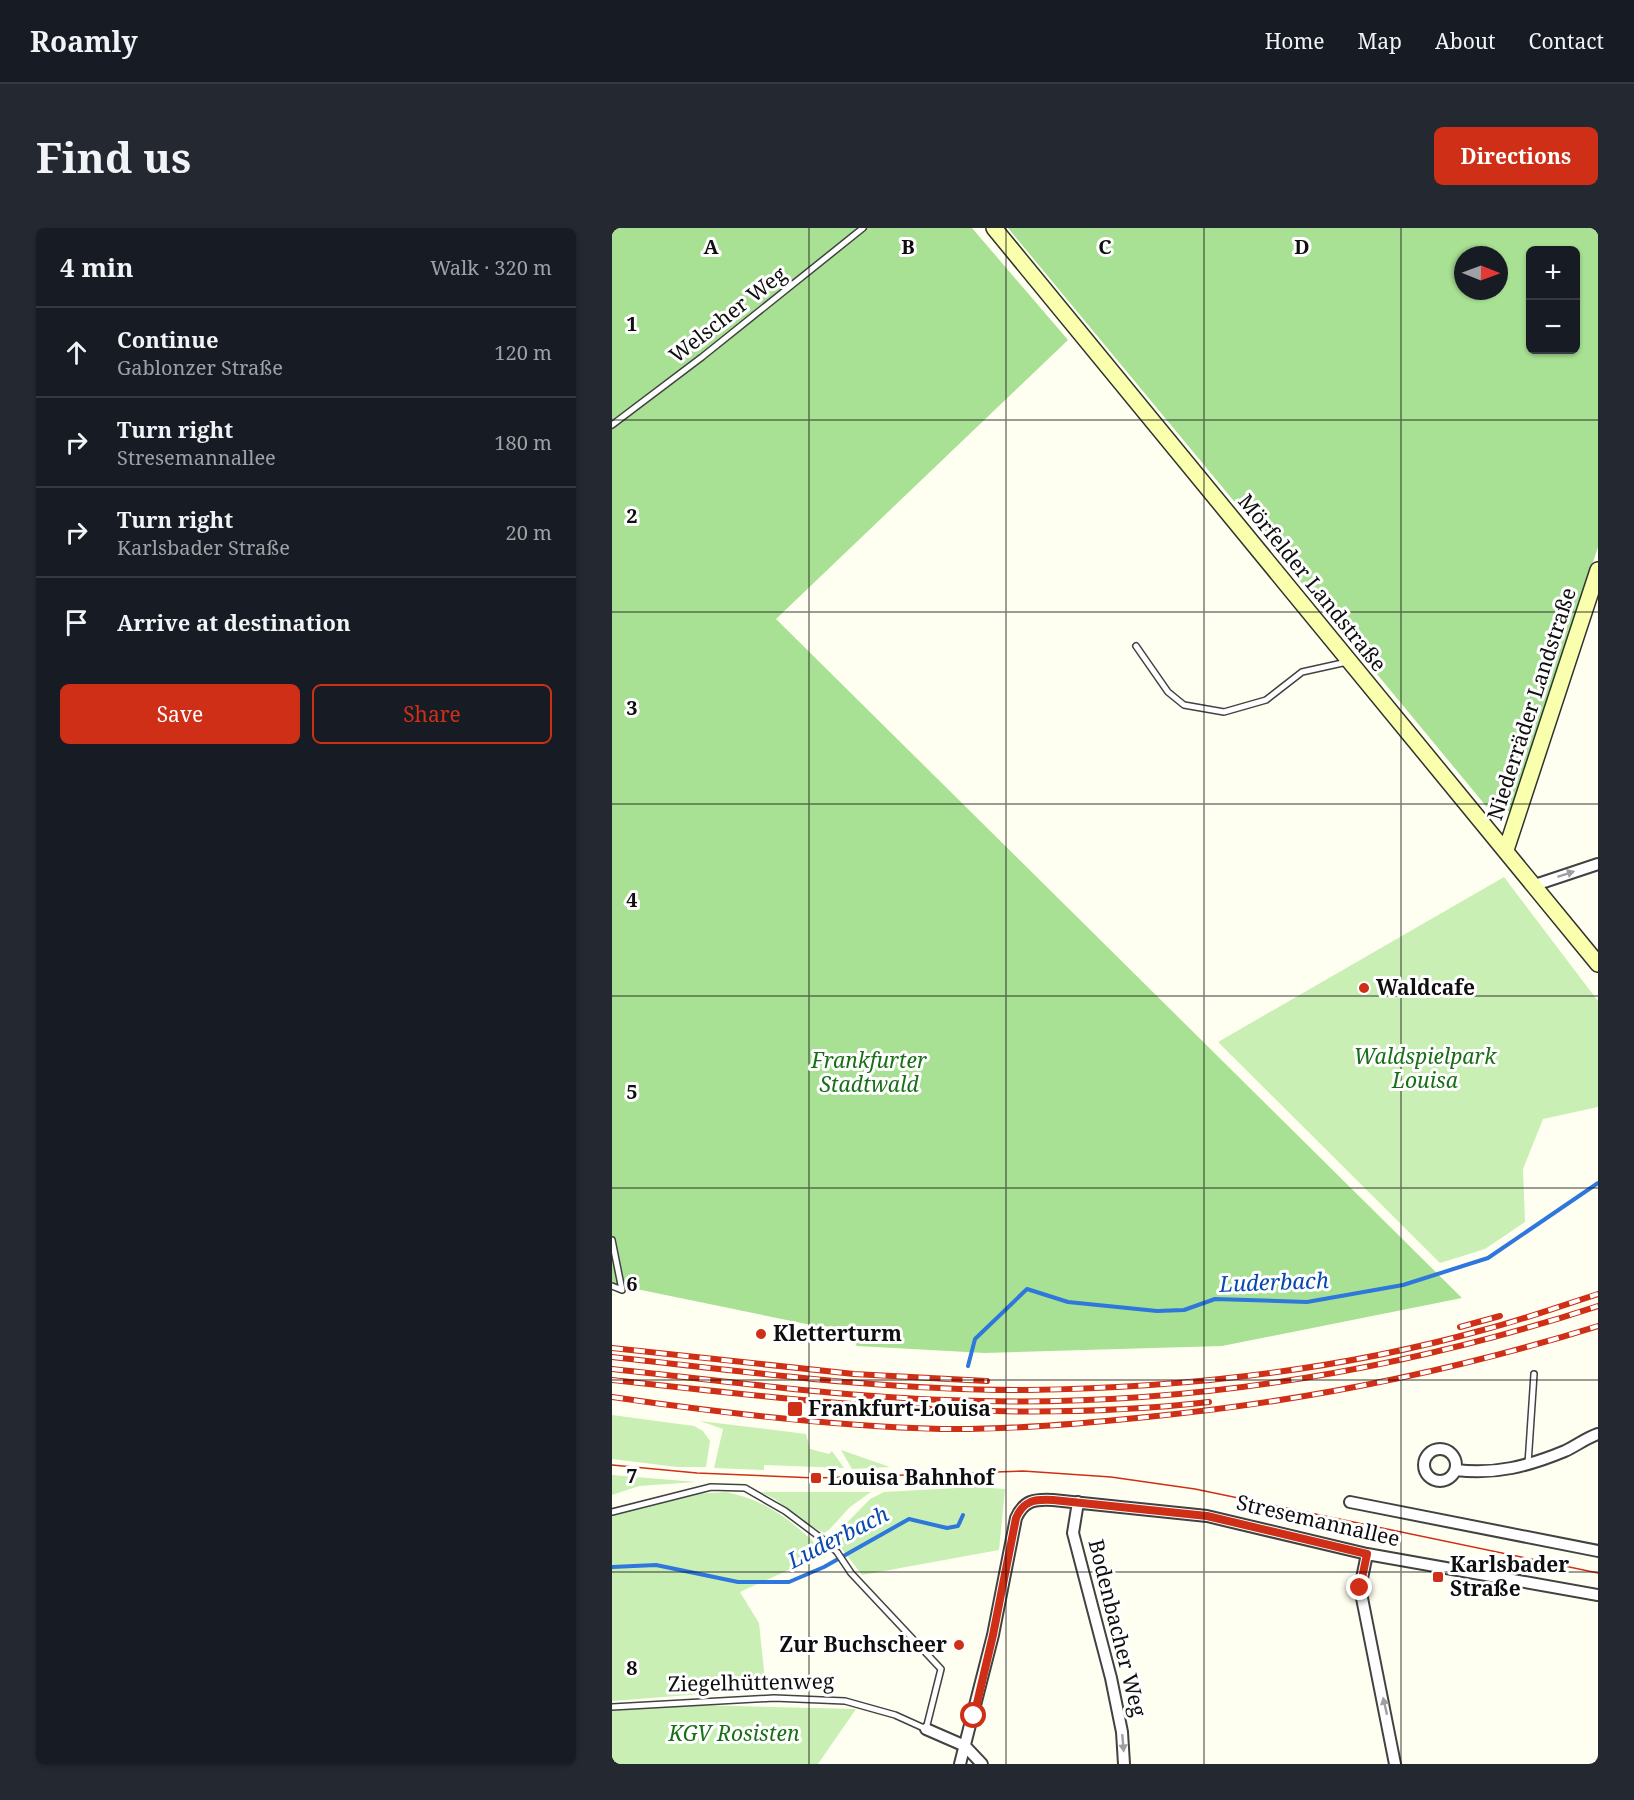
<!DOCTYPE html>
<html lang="en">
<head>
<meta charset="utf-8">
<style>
  body { margin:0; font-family:"Noto Serif",serif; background:#242831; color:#f1f3f6 }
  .controls { position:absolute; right:18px; top:18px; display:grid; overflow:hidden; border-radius:9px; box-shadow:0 2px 4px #0004 }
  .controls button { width:54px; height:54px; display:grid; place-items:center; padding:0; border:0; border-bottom:2px solid #363941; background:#171b24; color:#f1f3f6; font:30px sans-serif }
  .compass { position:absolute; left:842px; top:18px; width:54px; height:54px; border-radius:50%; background:#171b24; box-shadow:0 2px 4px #0004; rotate:91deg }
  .stop { position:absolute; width:18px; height:18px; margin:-14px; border:4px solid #cf2f17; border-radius:50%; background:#fff }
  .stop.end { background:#cf2f17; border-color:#fff; box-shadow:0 2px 6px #0008 }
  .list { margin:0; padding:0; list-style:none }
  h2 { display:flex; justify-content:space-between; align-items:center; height:78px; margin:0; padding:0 24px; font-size:26px }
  h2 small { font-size:20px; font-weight:400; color:#9ea1a6 }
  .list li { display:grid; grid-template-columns:39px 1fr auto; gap:18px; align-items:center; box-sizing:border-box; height:90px; padding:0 24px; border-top:2px solid #363941 }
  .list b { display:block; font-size:22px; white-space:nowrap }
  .list p { margin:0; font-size:20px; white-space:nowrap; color:#9ea1a6 }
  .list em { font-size:20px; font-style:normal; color:#9ea1a6 }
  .actions { display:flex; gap:12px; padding:18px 24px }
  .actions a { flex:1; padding:14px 0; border:2px solid #cf2f17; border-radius:9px; text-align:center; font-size:21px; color:#cf2f17 }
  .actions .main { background:#cf2f17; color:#fff }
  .icon { flex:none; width:33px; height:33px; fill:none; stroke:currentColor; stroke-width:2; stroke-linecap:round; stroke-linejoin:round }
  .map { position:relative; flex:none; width:986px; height:1536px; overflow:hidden; border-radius:9px }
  header { display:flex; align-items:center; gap:36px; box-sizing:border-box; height:84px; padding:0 30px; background:#171b24; border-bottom:2px solid #363941 }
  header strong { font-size:28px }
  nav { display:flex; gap:33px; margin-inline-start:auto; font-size:21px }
  .intro { display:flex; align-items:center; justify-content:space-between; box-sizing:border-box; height:144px; padding:0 36px }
  h1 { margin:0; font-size:42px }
  .button { padding:15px 27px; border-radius:9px; background:#cf2f17; color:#fff; font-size:21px; font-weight:700 }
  main { display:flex; gap:36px; padding:0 36px }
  aside { flex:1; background:#171b24; border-radius:9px; box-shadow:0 2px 4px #0004 }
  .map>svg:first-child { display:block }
  .green { fill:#c9efb5 }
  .forest { fill:#a8e193; fill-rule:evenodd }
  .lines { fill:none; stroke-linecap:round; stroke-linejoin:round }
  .stream { stroke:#2e77dc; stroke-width:4 }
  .lane-casing { stroke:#424242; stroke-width:8 }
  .street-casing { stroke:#424242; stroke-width:14 }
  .secondary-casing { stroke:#313131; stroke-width:18 }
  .lane { stroke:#fff; stroke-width:5 }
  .street { stroke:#fff; stroke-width:10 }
  .secondary { stroke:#f9ffac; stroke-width:15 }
  .tram { stroke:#cf2f17; stroke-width:1.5 }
  .rail-casing { stroke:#cf2f17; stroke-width:6 }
  .rail { stroke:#fff; stroke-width:4; stroke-dasharray:11; stroke-linecap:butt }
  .oneway { fill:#9f9f9f }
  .route { stroke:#cf2f17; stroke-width:8 }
  .grid { fill:none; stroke:#0f0f0f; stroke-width:1.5; stroke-opacity:0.55 }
  .poi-dot { fill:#cf2f17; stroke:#fff; stroke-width:2 }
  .labels { text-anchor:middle; stroke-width:6; stroke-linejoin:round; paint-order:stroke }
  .street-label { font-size:21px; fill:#0f0f0f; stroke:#fff }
  .poi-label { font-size:21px; font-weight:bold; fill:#0f0f0f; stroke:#fff; text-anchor:start }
  .park-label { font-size:21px; font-style:italic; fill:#196f17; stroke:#fff }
  .water-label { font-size:22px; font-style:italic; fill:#0949af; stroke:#fff }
  .grid-label { font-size:20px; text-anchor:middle; font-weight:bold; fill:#0f0f0f; stroke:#fff; stroke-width:6; stroke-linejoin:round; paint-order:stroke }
</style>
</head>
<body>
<header>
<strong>Roamly</strong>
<nav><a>Home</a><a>Map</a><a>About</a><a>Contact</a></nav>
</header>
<div class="intro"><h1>Find us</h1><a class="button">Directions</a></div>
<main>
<aside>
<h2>4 min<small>Walk · 320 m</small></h2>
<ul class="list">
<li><svg class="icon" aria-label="ahead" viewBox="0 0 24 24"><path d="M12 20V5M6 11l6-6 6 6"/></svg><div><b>Continue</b><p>Gablonzer Straße</p></div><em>120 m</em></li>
<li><svg class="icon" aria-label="right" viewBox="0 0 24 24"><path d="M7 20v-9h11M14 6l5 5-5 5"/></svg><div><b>Turn right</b><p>Stresemannallee</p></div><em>180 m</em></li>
<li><svg class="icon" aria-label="right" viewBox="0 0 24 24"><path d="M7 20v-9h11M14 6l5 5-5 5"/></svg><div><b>Turn right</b><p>Karlsbader Straße</p></div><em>20 m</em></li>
<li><svg class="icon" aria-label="arrive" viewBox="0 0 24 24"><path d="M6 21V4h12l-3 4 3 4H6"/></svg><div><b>Arrive at destination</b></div></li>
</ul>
<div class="actions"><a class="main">Save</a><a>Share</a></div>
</aside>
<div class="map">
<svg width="986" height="1536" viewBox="0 0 986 1536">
  <rect width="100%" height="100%" fill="#fffff1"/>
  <path class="green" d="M892,649L986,773V879L931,891L911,941L913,994L873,1021L828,1035L606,814Z
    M0,1187L82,1198L91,1203L98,1213L94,1239H65L0,1231Z
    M88,1193L194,1206L198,1221L217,1226L220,1223L232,1240L152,1237V1242L102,1240L111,1201Z
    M229,1222L278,1239L240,1241Z
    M0,1247L84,1254L27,1258L0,1267Z
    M363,1259L393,1261L387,1322L250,1347L221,1309L258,1271L272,1264Z
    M114,1264C160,1274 180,1294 214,1325L128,1364L147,1395L154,1461L0,1473V1287L83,1266Z
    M148,1264H259L238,1279L217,1302L212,1305L192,1294L163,1271Z
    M85,1477L244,1481L206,1536H0V1482Z"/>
  <path class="forest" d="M0,0H360L456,112L164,391L850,1070L610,1118L373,1125L245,1118L230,1100L199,1097L0,1056Z
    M396,0H986V319L899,583L879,584ZM918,22H963V122H918ZM851,27H887V63H851Z"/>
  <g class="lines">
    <path class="stream" d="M356,1138L363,1111L415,1061L456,1074L545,1083L572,1082L603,1071L695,1074L791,1057L876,1030L986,955
      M0,1339L44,1337L126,1354H177L212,1339L297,1291L335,1300L346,1298L351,1287"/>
    <defs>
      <path id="lane" d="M0,197L90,129L251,0
        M524,418L556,464L572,477L612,484L654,472L690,444L735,434
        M0,1012L10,1062
        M0,1058L10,1062
        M916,1236L922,1146
        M0,1284L99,1259L133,1260L173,1283L213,1313L225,1324L239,1345L329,1441L314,1501L283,1487L233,1473L162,1470L0,1479"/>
      <path id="street" d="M923,657L986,636
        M812 1237a16 16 0 1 1 32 0a16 16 0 1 1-32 0Z
        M844,1242C883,1247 917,1238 953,1223C964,1218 974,1210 986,1206
        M466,1274L461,1305L499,1450L510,1504L512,1536
        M738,1274L986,1323
        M755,1326L748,1360L783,1536
        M314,1501L353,1518L370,1536
        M348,1536L381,1407L404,1290C412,1272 423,1271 441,1272L595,1288L755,1326L986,1367"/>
      <path id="secondary" d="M382,0L986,736
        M894,622L986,342"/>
    </defs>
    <use href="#lane" class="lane-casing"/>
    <use href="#street" class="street-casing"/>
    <use href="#secondary" class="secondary-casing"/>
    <use href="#lane" class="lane"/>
    <use href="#street" class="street"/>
    <use href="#secondary" class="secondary"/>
    <path class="tram" d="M0,1237L85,1245L204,1250L411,1243L499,1249L583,1261L986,1345"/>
    <defs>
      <path id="rail" d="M848,1099L888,1088
        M0,1120L242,1146L375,1153
        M0,1129C138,1144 276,1163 415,1162C567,1160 724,1143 871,1102C910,1092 948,1078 986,1066
        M0,1141C111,1153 223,1168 334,1172C557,1181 775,1147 986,1078
        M0,1152C199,1174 397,1197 597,1174
        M0,1169C109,1185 219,1198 329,1201C397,1202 467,1196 535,1189C688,1174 839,1144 986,1098"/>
    </defs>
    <use href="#rail" class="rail-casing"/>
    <use href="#rail" class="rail"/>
  </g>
  <defs><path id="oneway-solid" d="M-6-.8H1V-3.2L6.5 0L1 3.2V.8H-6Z" transform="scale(1.5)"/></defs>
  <g class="oneway">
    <use href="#oneway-solid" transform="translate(954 646) rotate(-18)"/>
    <use href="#oneway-solid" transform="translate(773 1478) rotate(-103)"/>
    <use href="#oneway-solid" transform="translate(511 1515) rotate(85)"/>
  </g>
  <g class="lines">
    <path class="route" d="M362,1488L381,1407L404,1290C412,1272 423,1271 441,1272L595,1288L755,1326L748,1360"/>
  </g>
  <path class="grid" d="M197,0V1536M394,0V1536M592,0V1536M789,0V1536M0,192H986M0,384H986M0,576H986M0,768H986M0,960H986M0,1152H986M0,1344H986"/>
  <g class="poi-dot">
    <circle cx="752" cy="760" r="6"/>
    <circle cx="149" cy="1106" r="6"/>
    <rect x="175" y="1173" width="16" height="16" rx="3"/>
    <rect x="198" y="1244" width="12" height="12" rx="3"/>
    <rect x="820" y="1343" width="12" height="12" rx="3"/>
    <circle cx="347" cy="1417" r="6"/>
  </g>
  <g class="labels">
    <g class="street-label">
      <text transform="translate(116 87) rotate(-38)" y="7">Welscher Weg</text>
      <text transform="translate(700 355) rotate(51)" y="7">Mörfelder Landstraße</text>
      <text transform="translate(920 476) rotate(-72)" y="7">Niederräder Landstraße</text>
      <text transform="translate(706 1293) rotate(13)" y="7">Stresemannallee</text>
      <text transform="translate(505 1400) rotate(76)" y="7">Bodenbacher Weg</text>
      <text transform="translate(139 1455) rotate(-1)" y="7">Ziegelhüttenweg</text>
    </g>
    <g class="poi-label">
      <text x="764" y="767">Waldcafe</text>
      <text x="161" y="1113">Kletterturm</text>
      <text x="196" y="1188">Frankfurt-Louisa</text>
      <text x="216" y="1257">Louisa Bahnhof</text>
      <text x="838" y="1344">Karlsbader<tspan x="838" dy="24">Straße</tspan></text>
      <text x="335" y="1424" text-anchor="end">Zur Buchscheer</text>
    </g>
    <g class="park-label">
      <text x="813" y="836">Waldspielpark<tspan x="813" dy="24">Louisa</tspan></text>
      <text x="257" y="840">Frankfurter<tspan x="257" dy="24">Stadtwald</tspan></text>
      <text x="122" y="1513">KGV Rosisten</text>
    </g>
    <g class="water-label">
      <text transform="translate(662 1054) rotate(-2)" y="8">Luderbach</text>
      <text transform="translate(226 1309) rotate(-27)" y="8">Luderbach</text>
    </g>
  </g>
  <g class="grid-label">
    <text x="99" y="26">A</text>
    <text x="296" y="26">B</text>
    <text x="493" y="26">C</text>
    <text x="690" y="26">D</text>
    <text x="20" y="103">1</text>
    <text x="20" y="295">2</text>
    <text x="20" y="487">3</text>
    <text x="20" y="679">4</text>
    <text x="20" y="871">5</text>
    <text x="20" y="1063">6</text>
    <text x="20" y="1255">7</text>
    <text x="20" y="1447">8</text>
  </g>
</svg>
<div class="controls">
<button>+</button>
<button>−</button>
</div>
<svg class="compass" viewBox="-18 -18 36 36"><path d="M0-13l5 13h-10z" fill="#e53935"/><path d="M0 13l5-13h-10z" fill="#9ea1a6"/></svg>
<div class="stop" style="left:362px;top:1488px"></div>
<div class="stop end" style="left:748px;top:1360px"></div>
</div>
</main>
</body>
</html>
